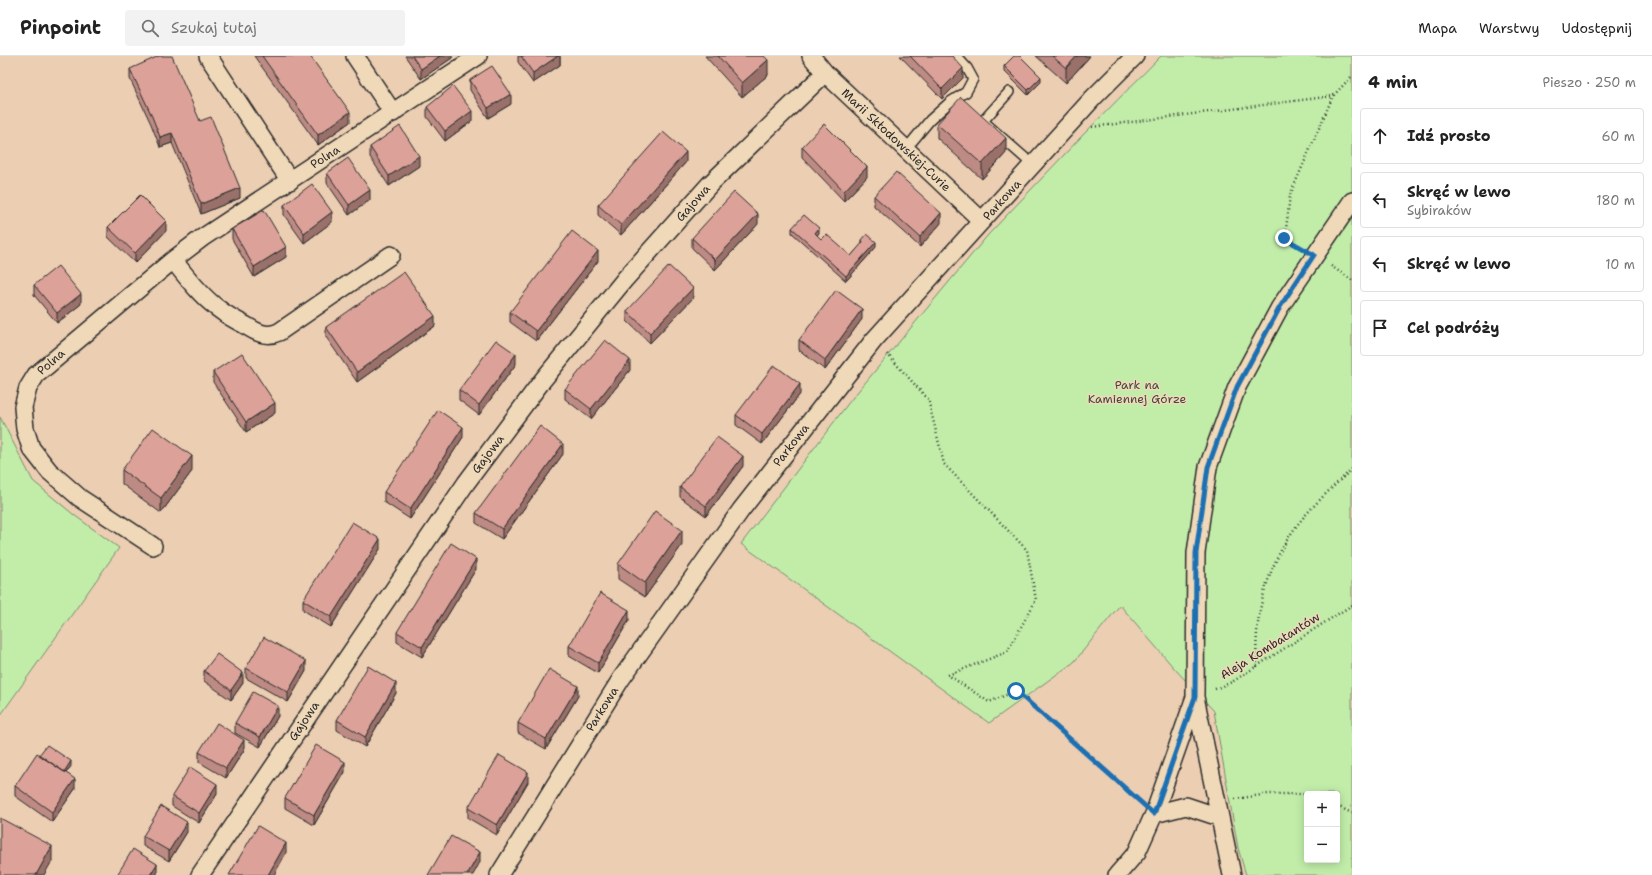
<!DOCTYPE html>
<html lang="pl">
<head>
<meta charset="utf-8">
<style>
  body { margin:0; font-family:"Shantell Sans",sans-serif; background:#f2f2f2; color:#222 }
  .controls { position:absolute; right:12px; bottom:12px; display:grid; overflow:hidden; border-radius:4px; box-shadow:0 2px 10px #0003 }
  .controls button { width:36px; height:36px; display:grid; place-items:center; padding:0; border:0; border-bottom:1px solid #e0e0e0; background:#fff; color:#222; font:20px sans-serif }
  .stop { position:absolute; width:12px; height:12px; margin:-9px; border:3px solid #1f6fb2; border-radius:50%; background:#fff }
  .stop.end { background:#1f6fb2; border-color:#fff; box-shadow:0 1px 4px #0008 }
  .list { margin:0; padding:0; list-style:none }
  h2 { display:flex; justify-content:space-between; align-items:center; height:52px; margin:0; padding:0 16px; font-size:17px }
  h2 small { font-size:13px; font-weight:400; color:#767676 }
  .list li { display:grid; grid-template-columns:26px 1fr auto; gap:12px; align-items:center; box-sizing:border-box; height:56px; margin:0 8px 8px; padding:0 8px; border:1px solid #e0e0e0; border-radius:4px }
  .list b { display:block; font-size:15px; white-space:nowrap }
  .list p { margin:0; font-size:13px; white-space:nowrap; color:#767676 }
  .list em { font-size:13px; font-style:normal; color:#767676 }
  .icon { flex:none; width:22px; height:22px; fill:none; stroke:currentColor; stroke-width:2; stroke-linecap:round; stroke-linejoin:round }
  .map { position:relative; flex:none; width:1352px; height:819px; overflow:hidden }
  header { display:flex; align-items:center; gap:24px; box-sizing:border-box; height:56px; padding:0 20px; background:#fff; border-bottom:1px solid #e0e0e0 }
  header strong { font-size:19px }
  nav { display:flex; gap:22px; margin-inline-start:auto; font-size:14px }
  .search { width:280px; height:36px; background:#f2f2f2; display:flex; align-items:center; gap:10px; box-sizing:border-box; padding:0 14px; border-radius:4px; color:#767676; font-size:15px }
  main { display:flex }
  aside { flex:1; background:#fff }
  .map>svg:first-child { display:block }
  .green { fill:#c1eda9; stroke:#768c6a; fill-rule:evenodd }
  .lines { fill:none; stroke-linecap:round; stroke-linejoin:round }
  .service-casing { stroke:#2b2b2b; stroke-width:12 }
  .minor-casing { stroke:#2b2b2b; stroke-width:20 }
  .path { stroke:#2b2b2b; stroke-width:2.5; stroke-dasharray:1 3; stroke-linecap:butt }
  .service { stroke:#f0d9b9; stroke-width:9 }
  .minor { stroke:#f0d9b9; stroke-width:17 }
  .wall { fill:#bd8b84; stroke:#2b2b2b }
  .shaded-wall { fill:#9a716b; stroke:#2b2b2b }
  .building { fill:#dca299; stroke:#2b2b2b }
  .route { stroke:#1f6fb2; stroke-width:5 }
  .labels { text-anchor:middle; stroke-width:3; stroke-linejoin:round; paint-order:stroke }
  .street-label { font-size:12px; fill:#2b2b2b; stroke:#f0d9b9 }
  .park-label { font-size:12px; fill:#42483e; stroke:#f0d9b9 }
</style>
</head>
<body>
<header>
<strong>Pinpoint</strong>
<div class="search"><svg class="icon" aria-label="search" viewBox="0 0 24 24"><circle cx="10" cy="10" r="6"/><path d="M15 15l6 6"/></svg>Szukaj tutaj</div>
<nav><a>Mapa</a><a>Warstwy</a><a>Udostępnij</a></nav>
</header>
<main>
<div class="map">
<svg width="1352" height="819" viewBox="0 0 1352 819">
  <rect width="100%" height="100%" fill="#ecceb3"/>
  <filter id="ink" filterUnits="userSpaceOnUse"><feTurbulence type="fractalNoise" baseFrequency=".025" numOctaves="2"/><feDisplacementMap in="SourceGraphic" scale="8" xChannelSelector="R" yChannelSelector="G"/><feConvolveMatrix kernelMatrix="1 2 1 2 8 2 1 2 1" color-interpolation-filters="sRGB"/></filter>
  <g filter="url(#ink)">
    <path class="green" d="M1161,0H1352V819H1246L1238,792L1214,655L1174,612L1120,549L1074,606L989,667L741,488L850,345L988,179L1082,80ZM1307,738H1337V804H1307Z
      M0,361L33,425L74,459L119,492L0,660Z"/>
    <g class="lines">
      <defs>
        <path id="service" d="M1009,36L983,65L1033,109
          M906,93L930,64L950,46L966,36L973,23L967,12L956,0"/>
        <path id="minor" d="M208,0L290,125
          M355,0L393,57
          M811,0L825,17L982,165
          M173,204L202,182L478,0
          M153,490L80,442L49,415L31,392L25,373L23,351L28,332L36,319L173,204C186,220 199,238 216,251C225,258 235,264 245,269C256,276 266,282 279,276L391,199
          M1195,641L1232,819
          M1154,758L1186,750L1219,761
          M200,819L466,427L542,325L625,223L710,128L825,17
          M499,819L621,623L741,454L874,284L1093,42L1135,0
          M1117,819L1137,796L1154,758L1195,641L1196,497L1208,411L1237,331L1280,251L1352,145"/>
      </defs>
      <use href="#service" class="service-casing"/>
      <use href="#minor" class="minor-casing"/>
      <path class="path" d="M1092,71L1333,40L1352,20
        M1299,190L1285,182L1290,139L1333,40
        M1331,210L1352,224
        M887,298L928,343L944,408L1027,494L1036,544L1007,596L948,619L989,646L1016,635L1139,745
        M1257,611C1253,560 1267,509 1298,468C1313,449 1334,430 1352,413
        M1215,633L1232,626L1352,549
        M1235,743L1268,738H1307
        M1337,750L1352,757"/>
      <use href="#service" class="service"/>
      <use href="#minor" class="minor"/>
    </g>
    <path class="wall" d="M254,0H310L350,66L318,89Z
      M405,0H452V2L421,23Z
      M518,0H560V9L533,27L518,6Z
      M705,0H764L768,19L742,41Z
      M900,0H952L963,22L942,43Z
      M1036,0H1090L1066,27Z
      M1004,10L1041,26L1028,39L1004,15Z
      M130,13L200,65L240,142L201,158L172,87L160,91L151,68L130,23Z
      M470,24L511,48L488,62L470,34Z
      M427,51L472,65L445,85L427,61Z
      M937,68L1006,97L982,123L937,82Z
      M370,91L419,110L389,130L370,101Z
      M802,91L867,121L844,145L802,101Z
      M686,106L621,179L598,159V149Z
      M327,117L370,144L349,159L327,127Z
      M874,140L941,167L920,191L874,150Z
      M284,149L332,166L304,187L284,159Z
      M758,168L715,214L692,192V182Z
      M108,171L166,175L135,207L108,181Z
      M792,172L819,177L817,179L821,183L851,200L862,188V184L876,191L846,225L792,177Z
      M232,173L286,201L254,221L232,183Z
      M598,205L536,285L510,266V256Z
      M34,229L81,248L57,267L34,239Z
      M693,242L650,287L627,265V255Z
      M862,263L825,314L799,294V284Z
      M435,270L357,326L326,281V271Z
      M516,308L479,359L459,344V334Z
      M630,314L591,363L565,343V333Z
      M213,316L275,357L246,376L213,326Z
      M800,338L762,388L736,369V359Z
      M463,381L410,463L384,446V436Z
      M563,398L502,483L476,467V457Z
      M743,410L706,460L680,441V431Z
      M122,414L192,415L161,457L122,428Z
      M682,489L645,541L618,523V508Z
      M380,493L331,571L303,554V544Z
      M476,513L422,601L397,586V576Z
      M629,564L598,617L569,600V590Z
      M246,612L306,615L288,646L246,622Z
      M204,615L243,627L231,644L204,625Z
      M396,637L365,691L337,674V664Z
      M578,640L546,693L518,677V667Z
      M278,660L260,691L235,677V667Z
      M244,694L226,722L199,706V696Z
      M39,699L71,710L66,717L75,733L52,766L15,740V730Z
      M345,716L314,769L285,752V742Z
      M528,726L497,779L468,762V752Z
      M217,738L199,767L172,750V740Z
      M187,776L169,805L143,790V780Z"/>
    <path class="shaded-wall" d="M440,0H452V2L421,23V13Z
      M558,0H560V9L533,27V17Z
      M1077,0H1090L1066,27V12Z
      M768,4V19L742,41V27Z
      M963,12V22L942,43V33Z
      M1041,21V26L1028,39V34Z
      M511,38V48L488,62V52Z
      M472,55V65L445,85V75Z
      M350,56V66L318,89V79Z
      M172,77V87L160,91V81Z
      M1006,82V97L982,123V108Z
      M686,96V106L621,179V169Z
      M419,100V110L389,130V120Z
      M867,111V121L844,145V135Z
      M240,132V142L201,158V148Z
      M370,134V144L349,159V149Z
      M332,156V166L304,187V177Z
      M941,157V167L920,191V181Z
      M758,158V168L715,214V204Z
      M166,165V175L135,207V197Z
      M819,172V177L815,182V177Z
      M876,186V191L846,225V220Z
      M286,191V201L254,221V211Z
      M598,195V205L536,285V275Z
      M693,232V242L650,287V277Z
      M81,238V248L57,267V257Z
      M862,253V263L825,314V304Z
      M435,260V270L357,326V316Z
      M516,298V308L479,359V349Z
      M630,304V314L591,363V353Z
      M800,328V338L762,388V378Z
      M275,347V357L246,376V366Z
      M463,371V381L410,463V453Z
      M563,388V398L502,483V473Z
      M192,400V415L161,457V442Z
      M743,400V410L706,460V450Z
      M682,474V489L645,541V527Z
      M380,483V493L331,571V561Z
      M476,503V513L422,601V591Z
      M629,554V564L598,617V607Z
      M306,605V615L288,646V636Z
      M243,617V627L231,644V634Z
      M396,627V637L365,691V681Z
      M578,630V640L546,693V683Z
      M278,650V660L260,691V681Z
      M244,684V694L226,722V712Z
      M71,705V710L61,724V719Z
      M345,706V716L314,769V759Z
      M528,716V726L497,779V769Z
      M75,723V733L52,766V756Z
      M217,728V738L199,767V757Z
      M187,766V776L169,805V795Z
      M286,787V797L274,819H268Z
      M52,790V805L44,819H36Z
      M480,796V806L473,819H467Z
      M157,808V819H150Z"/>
    <path class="building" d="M159,0H172L200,65L211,61L240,132L201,148L172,77L160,81L151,58L130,13Z
      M262,0H310L350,56L318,79Z
      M412,0H440L421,13Z
      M521,0H558L533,17Z
      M718,0H764L768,4L742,27Z
      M910,0H952L963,12L942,33Z
      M1014,0H1020L1041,21L1028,34L1004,10Z
      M1052,0H1077L1066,12Z
      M492,10L511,38L488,52L470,24Z
      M453,30L472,55L445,75L427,51Z
      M961,41L1006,82L982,108L937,68Z
      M824,68L867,111L844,135L802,91Z
      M400,70L419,100L389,120L370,91Z
      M663,76L686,96L621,169L598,149Z
      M348,102L370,134L349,149L327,117Z
      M896,116L941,157L920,181L874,140Z
      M312,128L332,156L304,177L284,149Z
      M734,136L758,158L715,204L692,182Z
      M140,139L166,165L135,197L108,171Z
      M264,154L286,191L254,211L232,173Z
      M804,159L819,172L815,177L821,183L826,178L851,200L863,186L862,184L867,178L876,186L846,220L792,172Z
      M572,175L598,195L536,275L510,256Z
      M58,210L81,238L57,257L34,229Z
      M669,210L693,232L650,277L627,255Z
      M404,216L435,260L357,316L326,271Z
      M836,234L862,253L825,304L799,284Z
      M496,284L516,298L479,349L459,334Z
      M605,284L630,304L591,353L565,333Z
      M242,297L275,347L246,366L213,316Z
      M774,309L800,328L762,378L736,359Z
      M438,354L463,371L410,453L384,436Z
      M540,370L563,388L502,473L476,457Z
      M153,372L192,400L161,442L122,414Z
      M717,381L743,400L706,450L680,431Z
      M655,455L682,474L645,527L618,508Z
      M352,466L380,483L331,561L303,544Z
      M451,487L476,503L422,591L397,576Z
      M600,537L629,554L598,607L569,590Z
      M264,581L306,605L288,636L246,612Z
      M217,598L243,617L231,634L204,615Z
      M368,610L396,627L365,681L337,664Z
      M549,613L578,630L546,683L518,667Z
      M253,636L278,650L260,681L235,667Z
      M217,667L244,684L226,712L199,696Z
      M47,689L71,705L64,716L39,699Z
      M316,689L345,706L314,759L285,742Z
      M37,697L75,723L52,756L15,730Z
      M499,699L528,716L497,769L468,752Z
      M190,711L217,728L199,757L172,740Z
      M161,750L187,766L169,795L143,780Z
      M0,762L52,790L36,819H0Z
      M258,770L286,787L268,819H229Z
      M451,780L480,796L467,819H428Z
      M133,793L157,808L150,819H117Z"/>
  </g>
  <g class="lines" filter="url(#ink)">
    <path class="route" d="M1016,635L1154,758L1195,641L1196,497L1208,411L1237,331L1280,251L1314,199L1284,182"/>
  </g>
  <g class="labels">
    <g class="street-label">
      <text transform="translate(896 84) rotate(43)" y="4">Marii Skłodowskiej-Curie</text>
      <text transform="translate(325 101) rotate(-33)" y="4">Polna</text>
      <text transform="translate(1002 144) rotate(-48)" y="4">Parkowa</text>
      <text transform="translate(693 147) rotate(-48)" y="4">Gajowa</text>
      <text transform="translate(51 306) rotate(-41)" y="4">Polna</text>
      <text transform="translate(791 389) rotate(-52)" y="4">Parkowa</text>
      <text transform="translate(488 398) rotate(-53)" y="4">Gajowa</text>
      <text transform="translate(1270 590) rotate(-32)" y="4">Aleja Kombatantów</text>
      <text transform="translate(602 653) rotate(-58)" y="4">Parkowa</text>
      <text transform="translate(304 665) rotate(-56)" y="4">Gajowa</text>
    </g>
    <g class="park-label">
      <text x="1137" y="333">Park na<tspan x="1137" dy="14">Kamiennej Górze</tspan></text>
    </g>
  </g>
</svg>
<div class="controls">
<button>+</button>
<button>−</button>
</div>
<div class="stop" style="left:1016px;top:635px"></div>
<div class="stop end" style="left:1284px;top:182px"></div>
</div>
<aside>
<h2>4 min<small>Pieszo · 250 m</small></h2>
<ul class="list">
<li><svg class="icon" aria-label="ahead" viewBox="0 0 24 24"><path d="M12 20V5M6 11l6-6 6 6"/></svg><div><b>Idź prosto</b></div><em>60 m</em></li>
<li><svg class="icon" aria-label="left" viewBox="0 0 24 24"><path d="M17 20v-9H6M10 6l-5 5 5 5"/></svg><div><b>Skręć w lewo</b><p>Sybiraków</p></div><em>180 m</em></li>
<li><svg class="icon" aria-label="left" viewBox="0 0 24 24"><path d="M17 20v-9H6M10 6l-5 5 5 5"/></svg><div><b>Skręć w lewo</b></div><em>10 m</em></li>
<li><svg class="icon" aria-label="arrive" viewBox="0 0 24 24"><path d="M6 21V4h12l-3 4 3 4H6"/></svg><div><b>Cel podróży</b></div></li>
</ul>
</aside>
</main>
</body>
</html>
